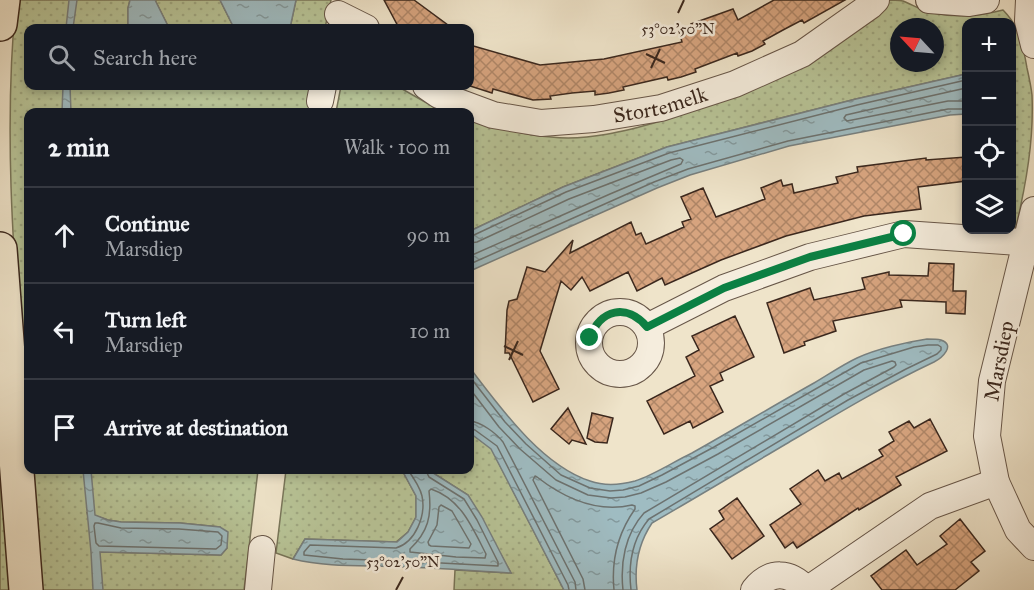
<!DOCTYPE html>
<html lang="en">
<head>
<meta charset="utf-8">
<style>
  body { margin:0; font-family:"IM FELL Great Primer",serif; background:#20242c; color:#f1f3f6 }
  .controls { position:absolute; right:18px; top:18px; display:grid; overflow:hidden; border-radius:12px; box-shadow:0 3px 9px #0003 }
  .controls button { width:54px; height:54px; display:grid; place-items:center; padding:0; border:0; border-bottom:2px solid #363941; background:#171b24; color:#f1f3f6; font:30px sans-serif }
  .compass { position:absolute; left:890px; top:18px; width:54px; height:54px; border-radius:50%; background:#171b24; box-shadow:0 3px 9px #0003; rotate:296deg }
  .stop { position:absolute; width:18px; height:18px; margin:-14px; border:4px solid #0b8043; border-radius:50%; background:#fff }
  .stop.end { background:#0b8043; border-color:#fff; box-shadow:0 2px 6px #0008 }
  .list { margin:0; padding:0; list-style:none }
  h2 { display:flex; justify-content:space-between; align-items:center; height:78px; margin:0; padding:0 24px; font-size:26px }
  h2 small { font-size:20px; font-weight:400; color:#9ea1a6 }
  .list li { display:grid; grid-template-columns:39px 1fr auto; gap:18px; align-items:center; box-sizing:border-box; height:96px; padding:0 24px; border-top:2px solid #363941 }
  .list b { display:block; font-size:22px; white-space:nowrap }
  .list p { margin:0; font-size:20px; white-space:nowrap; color:#9ea1a6 }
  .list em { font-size:20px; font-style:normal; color:#9ea1a6 }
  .icon { flex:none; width:33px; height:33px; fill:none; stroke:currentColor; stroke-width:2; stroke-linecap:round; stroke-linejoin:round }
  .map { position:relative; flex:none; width:1034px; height:590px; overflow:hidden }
  .search { position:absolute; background:#171b24; box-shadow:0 3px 9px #0003; left:24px; top:24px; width:450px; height:66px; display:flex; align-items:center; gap:15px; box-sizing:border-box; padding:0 21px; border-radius:12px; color:#9ea1a6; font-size:22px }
  .panel { position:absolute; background:#171b24; box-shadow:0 3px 9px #0003; left:24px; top:108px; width:450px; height:366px; border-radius:12px }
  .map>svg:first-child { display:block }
  .grass { fill:url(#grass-dots); stroke:#79765a; stroke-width:1.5; fill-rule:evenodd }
  .water { fill:url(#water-ripples); stroke:#778080; stroke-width:1.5 }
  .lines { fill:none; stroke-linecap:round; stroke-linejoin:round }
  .shore { stroke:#6c7270; stroke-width:1.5 }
  .building { fill:url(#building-cross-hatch); stroke:#3a271d; stroke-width:1.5 }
  .minor-casing { stroke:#675648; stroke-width:28 }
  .primary-casing { stroke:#3a271d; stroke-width:36 }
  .minor { stroke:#f5eddd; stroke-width:26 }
  .primary { stroke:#efe4ca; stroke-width:33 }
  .route { stroke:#0b8043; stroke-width:8 }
  .ticks { fill:none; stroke:#3a271d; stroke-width:2 }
  .labels { text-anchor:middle; stroke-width:5; stroke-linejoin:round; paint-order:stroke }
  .street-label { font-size:21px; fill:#3a271d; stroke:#f5eddd }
  .ticks-label { font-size:15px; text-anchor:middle; fill:#3a271d; stroke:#f5eddd; stroke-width:5; stroke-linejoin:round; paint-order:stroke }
</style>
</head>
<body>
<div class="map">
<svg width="1034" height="590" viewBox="0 0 1034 590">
  <defs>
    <pattern id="grass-dots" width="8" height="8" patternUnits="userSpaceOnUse" patternTransform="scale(1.5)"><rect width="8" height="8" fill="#b8c497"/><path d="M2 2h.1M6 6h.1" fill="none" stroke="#9fa882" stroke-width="1.8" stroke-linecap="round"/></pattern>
    <pattern id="water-ripples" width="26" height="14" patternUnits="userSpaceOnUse" patternTransform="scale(1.5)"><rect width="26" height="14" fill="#9fbcc2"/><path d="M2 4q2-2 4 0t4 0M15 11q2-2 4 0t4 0" fill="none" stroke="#83999d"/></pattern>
    <pattern id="building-cross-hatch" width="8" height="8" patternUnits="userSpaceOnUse" patternTransform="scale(1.5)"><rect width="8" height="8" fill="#d7a47f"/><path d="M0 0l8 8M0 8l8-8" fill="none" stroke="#af8667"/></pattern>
  </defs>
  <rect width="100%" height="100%" fill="#efe4ca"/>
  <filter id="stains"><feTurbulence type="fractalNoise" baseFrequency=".00333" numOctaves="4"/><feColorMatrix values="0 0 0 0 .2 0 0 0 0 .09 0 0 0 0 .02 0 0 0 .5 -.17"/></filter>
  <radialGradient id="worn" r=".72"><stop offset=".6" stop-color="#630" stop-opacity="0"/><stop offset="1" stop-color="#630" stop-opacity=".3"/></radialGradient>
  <path class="grass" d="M16,0H130L128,8V28H28V86H313L308,112H28V453C18,303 1,151 16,0Z
    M155,0H220L234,28H169Z
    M296,0H331L325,28H290Z
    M884,0C890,0 897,0 903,1C913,5 922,11 933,13C956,18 980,16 1003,10C1020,27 1023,45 1027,68C1029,77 1031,86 1032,95C1034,140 1026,184 1016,227H1012V22H966V74L856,99L667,147L563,187L470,231V120C496,127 523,135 551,137C588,141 626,131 661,121ZM899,27H935V63H899Z
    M341,86H397L432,106L448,112H336Z
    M0,407L14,590H0Z
    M470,433L491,448L564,590H454L455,570L511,573L468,495L433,473L431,470H470Z
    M30,470H258L244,590H39ZM87,513L108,520L121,522L180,523L220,527L227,548L221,555L100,552Z
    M286,470H402L416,496V517L408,532L396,542L305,539L293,559L276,553Z"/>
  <path class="water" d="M69,0H77L73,28H66Z
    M130,0H155L169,28H128V8Z
    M220,0H296L290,28H234Z
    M966,74V114L950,115L789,146L690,175L657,188L470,271V231L563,187L667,147L856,99Z
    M63,86H70L71,112H62Z
    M927,339C932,339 937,339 941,340C956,345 942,358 934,362C883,386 835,415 786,444C742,470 697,497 652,523C638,544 634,566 637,590H564L491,449L470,433V368C500,407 541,465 590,481C604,486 620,485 635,481C654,475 673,462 692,453C733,430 773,406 814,383C828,375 842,365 857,358C876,349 907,342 927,339Z
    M83,470H91L95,515L108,520L121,522L180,523L220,527L228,532L227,548L221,555L100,552L103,590H93L91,552Z
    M402,470H431L433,473L468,495L482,517L511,573C475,571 440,568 404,567C367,565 329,568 293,559L305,539L397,542L408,532L416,517V496Z"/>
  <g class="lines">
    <path class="shore" d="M966,88L859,112L846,115L844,118L847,121L948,101H966
      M470,236L474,235L566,192L669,153L857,105L966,80
      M470,243L477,242L569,199L671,160L680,158L683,160L681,164L610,194L470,256
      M470,264L654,182L688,169L788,141L948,109H966
      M470,377L505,422L526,444L561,475L590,488L610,491L623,490L639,486L662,475L714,447L861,363L914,347L928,345H938L941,347V350L937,354L906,369L848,400L649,519C632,539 628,564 631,590
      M470,389L499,427L520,449L556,480L588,495L611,498L625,497L641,493L666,482L718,454L864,370L892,361L895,362L896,365L894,367L844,394L644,513C625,534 620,563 623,590
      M470,421C481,422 496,433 503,442L575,582L576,590
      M470,429L475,430L497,446L568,585L569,590
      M408,470C413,477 420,487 422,496C426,515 416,542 396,548L310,545L304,552V555L343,559L403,561L498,566V562L477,520L464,499L429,477L427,473L426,470
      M431,489C461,499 472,527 486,554L485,558L456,557L410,552V549C428,532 432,516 429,491Z
      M441,505L452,511L471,544L469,548L431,546L429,545L428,542L437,525L439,507Z
      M95,523H98L121,528L179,529L218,532L222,536L221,545L216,549L99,546L96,543L94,526Z
      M585,590L583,579L533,480L535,476L537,477C564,498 597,513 632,505L635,506V509C618,533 611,560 614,590"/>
  </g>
  <path class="building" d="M384,0H414L452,28H399Z
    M774,0H845L804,23L802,20L783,30L763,41L765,44L752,51L738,56L737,53L695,69L696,72L681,77L668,80L667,77L623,87L624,90L609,93L595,95V91L572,93L550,96L551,99L533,100L493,89L492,93L470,86V45L540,65L604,59L682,42L679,31L692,26L691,24L733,9L738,20Z
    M966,157V181L918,187L921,209L864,216L786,236L721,260L665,285L662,278L637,291L628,272L590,291L582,277L571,290L561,281L540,351L559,389L533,402L509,353H505L507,310L509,301L517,299L527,267L545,272L573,240L570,253L631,222L636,235L641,233L646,244L684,227L682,222L691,219L681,197L703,188L716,217L765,199L761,188L781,180L783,186L792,184L794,193L838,183L836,177L858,172L857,167L926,158V160Z
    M929,263L954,264L953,291H966L965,314L946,313V302L900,300L902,307L833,321L836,331L804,342L805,345L784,353L767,303L810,288L814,300L865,289L862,278L889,272V275L928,276Z
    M735,316L754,357L720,373L723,380L710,386L723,412L693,428L690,421L664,434L647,401L695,376L686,357L699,350L692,336Z
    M568,408L586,444L572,440L569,444L551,429Z
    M592,413L613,418L607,443L595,442L587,438Z
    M930,419L947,451L896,477L901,485L859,510L858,508L797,548L793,542L785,548L770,525L801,504L790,489L818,470L825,481L839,473L842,479L883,456L879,450L894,441L889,432L909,421L914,428Z
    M737,498L764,536L732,559L710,529L724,519L719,511Z
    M960,519L985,551L971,562L979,571L955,590H882L871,576L906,550L917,565L947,544L940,536Z"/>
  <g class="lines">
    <defs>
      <g id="minor">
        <path d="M929,0L969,3L986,0"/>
        <path d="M1029,0L1028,21L1034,45"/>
        <path d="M338,14L366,28"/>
        <path id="s1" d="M426,86L439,95L493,115L541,123L594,119L661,108L735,84L802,54L870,6L876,0"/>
        <path d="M320,101L323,86"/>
        <path d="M1034,210L992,381L987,436L996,482L1018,530L1034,547"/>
        <circle cx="620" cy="343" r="31"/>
        <path d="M647,327L724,288L810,257L904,234L1034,243"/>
        <path d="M258,590L262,549"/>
        <path d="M754,590C770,570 790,571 807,590"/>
        <path d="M807,590L930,506L996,482"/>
      </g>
      <path id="primary" d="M0,24L3,0
        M0,249L26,590"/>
    </defs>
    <use href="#minor" class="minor-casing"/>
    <use href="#primary" class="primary-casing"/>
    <use href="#minor" class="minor"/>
    <use href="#primary" class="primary"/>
  </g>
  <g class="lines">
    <path class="route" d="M590,338C600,309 627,303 647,327L724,288L810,257L904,234"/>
  </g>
  <path class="ticks" d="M678,13L684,0M646,54L665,63M651,68L660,49M504,346L523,355M509,360L518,341M396,590L403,577"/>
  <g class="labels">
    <g class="street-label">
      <text dy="7" stroke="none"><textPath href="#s1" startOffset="243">Stortemelk</textPath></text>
      <text transform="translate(999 361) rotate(-79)" y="7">Marsdiep</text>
    </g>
  </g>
  <g class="ticks-label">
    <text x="678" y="34">53°02'50"N</text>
    <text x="403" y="567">53°02'50"N</text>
  </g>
  <rect width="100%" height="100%" filter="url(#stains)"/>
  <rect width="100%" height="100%" fill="url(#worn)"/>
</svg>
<div class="controls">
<button>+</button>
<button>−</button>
<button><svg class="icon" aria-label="locate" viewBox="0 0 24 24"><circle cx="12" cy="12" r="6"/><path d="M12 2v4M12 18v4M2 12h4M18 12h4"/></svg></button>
<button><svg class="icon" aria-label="layers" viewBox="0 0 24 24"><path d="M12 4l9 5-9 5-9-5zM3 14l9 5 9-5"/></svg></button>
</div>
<svg class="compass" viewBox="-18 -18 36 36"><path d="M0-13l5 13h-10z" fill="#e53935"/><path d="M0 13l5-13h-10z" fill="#9ea1a6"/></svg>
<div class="stop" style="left:904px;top:234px"></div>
<div class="stop end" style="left:590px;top:338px"></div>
<div class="search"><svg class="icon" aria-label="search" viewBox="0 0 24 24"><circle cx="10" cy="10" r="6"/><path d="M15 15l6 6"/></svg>Search here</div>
<section class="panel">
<h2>2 min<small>Walk · 100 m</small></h2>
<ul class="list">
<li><svg class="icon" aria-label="ahead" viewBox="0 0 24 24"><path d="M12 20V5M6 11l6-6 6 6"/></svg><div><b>Continue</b><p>Marsdiep</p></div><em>90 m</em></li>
<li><svg class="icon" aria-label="left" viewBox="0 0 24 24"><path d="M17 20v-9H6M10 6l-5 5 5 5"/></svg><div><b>Turn left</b><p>Marsdiep</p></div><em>10 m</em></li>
<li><svg class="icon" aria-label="arrive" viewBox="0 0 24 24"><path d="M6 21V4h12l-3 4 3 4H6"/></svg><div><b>Arrive at destination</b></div></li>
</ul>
</section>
</div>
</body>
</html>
